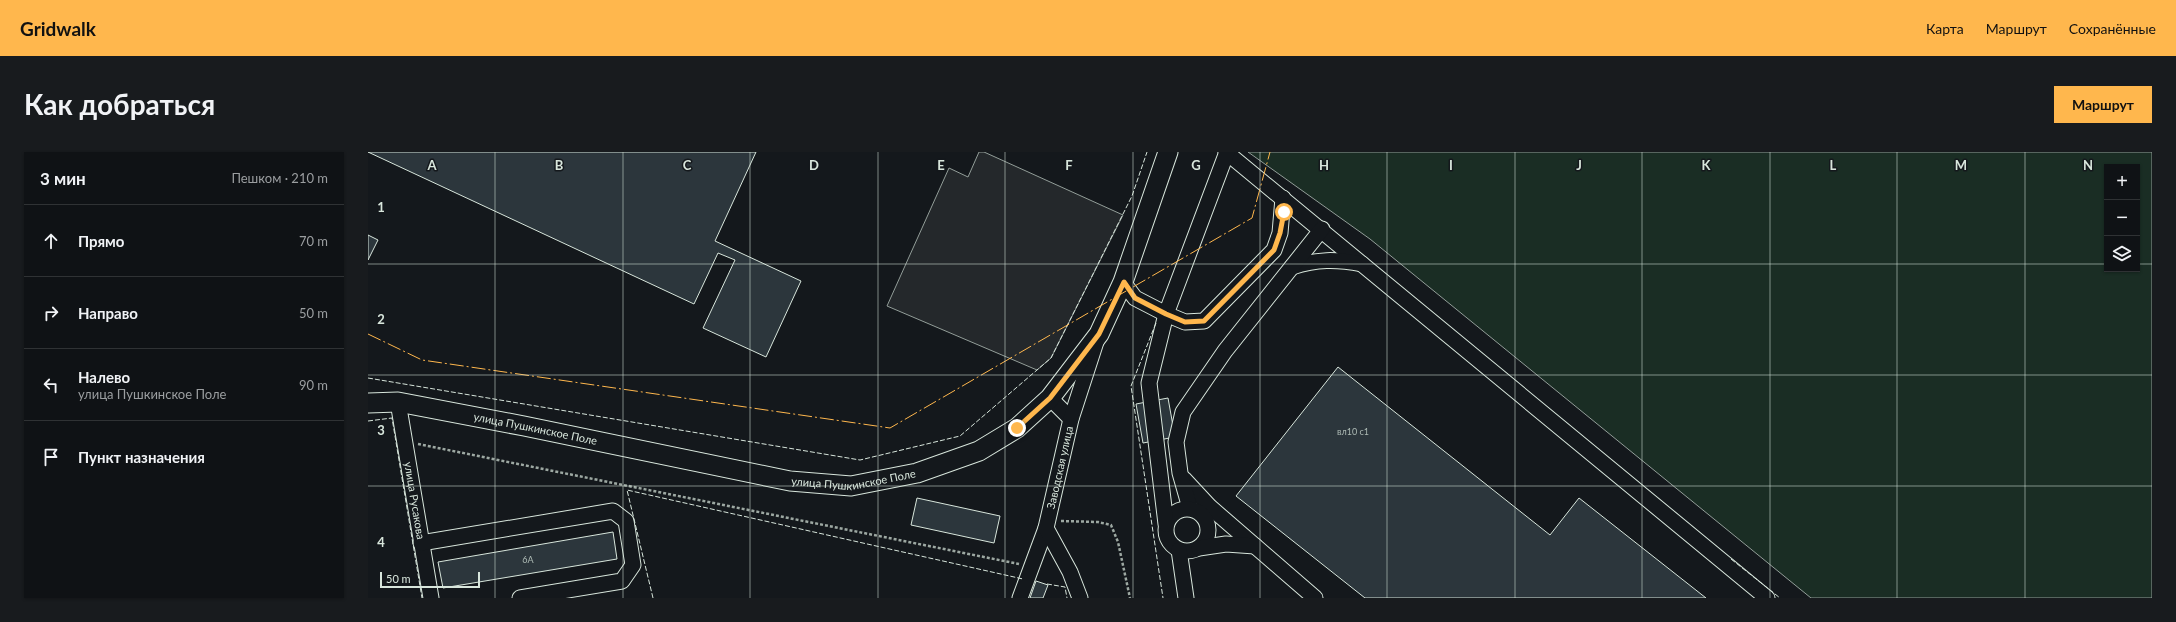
<!DOCTYPE html>
<html lang="ru">
<head>
<meta charset="utf-8">
<style>
  body { margin:0; font-family:Lato,sans-serif; background:#181b1e; color:#f1f3f6 }
  .controls { position:absolute; right:12px; top:12px; display:grid; overflow:hidden; border-radius:0px; box-shadow:0 1px 3px #0004 }
  .controls button { width:36px; height:36px; display:grid; place-items:center; padding:0; border:0; border-bottom:1px solid #2f3234; background:#0f1215; color:#f1f3f6; font:20px sans-serif }
  .scale { position:absolute; left:12px; bottom:10px; width:100px; box-sizing:border-box; padding-left:4px; border:2px solid #d8e6dc; border-top:0; font-size:11px; line-height:14px; white-space:nowrap; color:#d8e6dc; -webkit-text-stroke:3px #14181c; paint-order:stroke }
  .stop { position:absolute; width:12px; height:12px; margin:-9px; border:3px solid #ffb74d; border-radius:50%; background:#fff }
  .stop.end { background:#ffb74d; border-color:#fff; box-shadow:0 1px 4px #0008 }
  .list { margin:0; padding:0; list-style:none }
  h2 { display:flex; justify-content:space-between; align-items:center; height:52px; margin:0; padding:0 16px; font-size:17px }
  h2 small { font-size:13px; font-weight:400; color:#9b9ea0 }
  .list li { display:grid; grid-template-columns:26px 1fr auto; gap:12px; align-items:center; box-sizing:border-box; height:72px; padding:0 16px; border-top:1px solid #2f3234 }
  .list b { display:block; font-size:15px; white-space:nowrap }
  .list p { margin:0; font-size:13px; white-space:nowrap; color:#9b9ea0 }
  .list em { font-size:13px; font-style:normal; color:#9b9ea0 }
  .icon { flex:none; width:22px; height:22px; fill:none; stroke:currentColor; stroke-width:2; stroke-linecap:round; stroke-linejoin:round }
  .map { position:relative; flex:none; width:1784px; height:446px; overflow:hidden; border-radius:0px }
  header { display:flex; align-items:center; gap:24px; box-sizing:border-box; height:56px; padding:0 20px; background:#ffb74d; color:#111 }
  header strong { font-size:19px }
  nav { display:flex; gap:22px; margin-inline-start:auto; font-size:14px }
  .intro { display:flex; align-items:center; justify-content:space-between; box-sizing:border-box; height:96px; padding:0 24px }
  h1 { margin:0; font-size:28px }
  .button { padding:10px 18px; border-radius:0px; background:#ffb74d; color:#111; font-size:14px; font-weight:700 }
  main { display:flex; gap:24px; padding:0 24px }
  aside { flex:1; background:#0f1215; border-radius:0px; box-shadow:0 1px 3px #0004 }
  .map>svg:first-child { display:block }
  .green { fill:#1a2d24; stroke:#939e99; fill-rule:evenodd }
  .parking { fill:#24282b; stroke:#939e99 }
  .building { fill:#2c363c; stroke:#d8e6dc }
  .lines { fill:none; stroke-linecap:round; stroke-linejoin:round }
  .minor-casing { stroke:#d8e6dc; stroke-width:17 }
  .major-casing { stroke:#d8e6dc; stroke-width:21 }
  .path { stroke:#9da8a2; stroke-width:2.5; stroke-dasharray:3 2; stroke-linecap:butt }
  .minor { stroke:#14181c; stroke-width:15 }
  .major { stroke:#14181c; stroke-width:19 }
  .fence { stroke:#d8e6dc; stroke-width:1; stroke-dasharray:5 2; stroke-linecap:butt }
  .power { stroke:#ffb74d; stroke-width:1; stroke-dasharray:14 3 2 3; stroke-linecap:butt }
  .route { stroke:#ffb74d; stroke-width:5 }
  .grid { fill:none; stroke:#d8e6dc; stroke-width:1; stroke-opacity:0.55 }
  .labels { text-anchor:middle; stroke-width:3; stroke-linejoin:round; paint-order:stroke }
  .number-label { font-size:9px; fill:#adbab4 }
  .street-label { font-size:11px; fill:#d8e6dc; stroke:#14181c }
  .grid-label { font-size:13px; text-anchor:middle; font-weight:bold; fill:#d8e6dc; stroke:#14181c; stroke-width:3; stroke-linejoin:round; paint-order:stroke }
</style>
</head>
<body>
<header>
<strong>Gridwalk</strong>
<nav><a>Карта</a><a>Маршрут</a><a>Сохранённые</a></nav>
</header>
<div class="intro"><h1>Как добраться</h1><a class="button">Маршрут</a></div>
<main>
<aside>
<h2>3 мин<small>Пешком · 210 m</small></h2>
<ul class="list">
<li><svg class="icon" aria-label="ahead" viewBox="0 0 24 24"><path d="M12 20V5M6 11l6-6 6 6"/></svg><div><b>Прямо</b></div><em>70 m</em></li>
<li><svg class="icon" aria-label="right" viewBox="0 0 24 24"><path d="M7 20v-9h11M14 6l5 5-5 5"/></svg><div><b>Направо</b></div><em>50 m</em></li>
<li><svg class="icon" aria-label="left" viewBox="0 0 24 24"><path d="M17 20v-9H6M10 6l-5 5 5 5"/></svg><div><b>Налево</b><p>улица Пушкинское Поле</p></div><em>90 m</em></li>
<li><svg class="icon" aria-label="arrive" viewBox="0 0 24 24"><path d="M6 21V4h12l-3 4 3 4H6"/></svg><div><b>Пункт назначения</b></div></li>
</ul>
</aside>
<div class="map">
<svg width="1784" height="446" viewBox="0 0 1784 446">
  <rect width="100%" height="100%" fill="#14181c"/>
  <path class="green" d="M880,0H1784V446H1443L1002,87ZM1739,15H1769V117H1739Z"/>
  <path class="parking" d="M611,0H616L755,63L683,206L669,218L519,154L581,16L600,25Z"/>
  <path class="building" d="M0,0H388L347,89L433,129L398,205L335,176L367,108L350,101L326,152Z
    M0,83L10,88L0,108Z
    M970,215L1182,383L1211,346L1338,446H997L868,344Z
    M800,246L807,285L775,291L768,252Z
    M549,346L632,364L626,391L543,373Z
    M245,380L249,407L75,436L70,410Z
    M668,429L680,433L675,446H662Z"/>
  <g class="lines">
    <defs>
      <g id="minor">
        <path d="M858,0L1399,446"/>
        <path d="M924,115C949,107 968,107 994,112"/>
        <path d="M755,130L767,146L798,162L817,170L836,169L906,98L912,81L915,46"/>
        <path d="M682,246L703,267"/>
        <path id="s1" d="M30,250L63,446"/>
        <path d="M816,327L842,355L947,446"/>
        <path d="M822,356L812,321L808,290L815,260L857,199L954,77"/>
        <circle cx="819" cy="378" r="21"/>
        <path d="M798,372L781,231L798,162L859,0"/>
        <path d="M53,391L245,359L258,369L265,413L254,429L152,446"/>
        <path d="M831,396L858,392L887,394"/>
        <path d="M811,398L818,446"/>
        <path d="M652,446L678,376"/>
        <path id="s2" d="M712,446L702,420L678,376L703,267L728,190"/>
      </g>
      <g id="major">
        <path id="s3" d="M0,251L30,250L156,274L422,329L483,334L549,321L611,299L649,276L682,246L731,182L755,130L800,0"/>
      </g>
    </defs>
    <use href="#minor" class="minor-casing"/>
    <use href="#major" class="major-casing"/>
    <path class="path" d="M50,292L651,412
      M693,369L730,370L743,373L750,390L762,446"/>
    <use href="#minor" class="minor"/>
    <use href="#major" class="major"/>
    <path class="fence" d="M788,171L763,234L795,446
      M0,226L492,308L592,284L683,206L764,44L779,0
      M0,269L24,266L54,446
      M1363,407L1412,446
      M679,432L697,435L699,446
      M285,446L259,338L655,427"/>
    <path class="power" d="M0,182L54,208L522,276L884,66L902,0"/>
  </g>
  <g class="lines">
    <path class="route" d="M649,276L682,246L731,182L756,130L767,146L798,162L817,170L836,169L906,98L912,81L916,60"/>
  </g>
  <path class="grid" d="M127,0V446M255,0V446M382,0V446M510,0V446M637,0V446M765,0V446M892,0V446M1019,0V446M1147,0V446M1274,0V446M1402,0V446M1529,0V446M1657,0V446M0,112H1739M1769,112H1784M0,223H1784M0,334H1784"/>
  <g class="labels">
    <g class="number-label">
      <text x="985" y="283">вл10 с1</text>
      <text x="160" y="411">6А</text>
    </g>
    <g class="street-label">
      <text dy="4" stroke="none"><textPath href="#s3" startOffset="170">улица Пушкинское Поле</textPath></text>
      <text dy="4" stroke="none"><textPath href="#s2" startOffset="140">Заводская улица</textPath></text>
      <text dy="4" stroke="none"><textPath href="#s3" startOffset="494">улица Пушкинское Поле</textPath></text>
      <text dy="4" stroke="none"><textPath href="#s1" startOffset="100">улица Русакова</textPath></text>
    </g>
  </g>
  <g class="grid-label">
    <text x="64" y="18">A</text>
    <text x="191" y="18">B</text>
    <text x="319" y="18">C</text>
    <text x="446" y="18">D</text>
    <text x="573" y="18">E</text>
    <text x="701" y="18">F</text>
    <text x="828" y="18">G</text>
    <text x="956" y="18">H</text>
    <text x="1083" y="18">I</text>
    <text x="1211" y="18">J</text>
    <text x="1338" y="18">K</text>
    <text x="1465" y="18">L</text>
    <text x="1593" y="18">M</text>
    <text x="1720" y="18">N</text>
    <text x="13" y="60">1</text>
    <text x="13" y="172">2</text>
    <text x="13" y="283">3</text>
    <text x="13" y="395">4</text>
  </g>
</svg>
<div class="controls">
<button>+</button>
<button>−</button>
<button><svg class="icon" aria-label="layers" viewBox="0 0 24 24"><path d="M12 4l9 5-9 5-9-5zM3 14l9 5 9-5"/></svg></button>
</div>
<div class="scale">50 m</div>
<div class="stop" style="left:916px;top:60px"></div>
<div class="stop end" style="left:649px;top:276px"></div>
</div>
</main>
</body>
</html>
